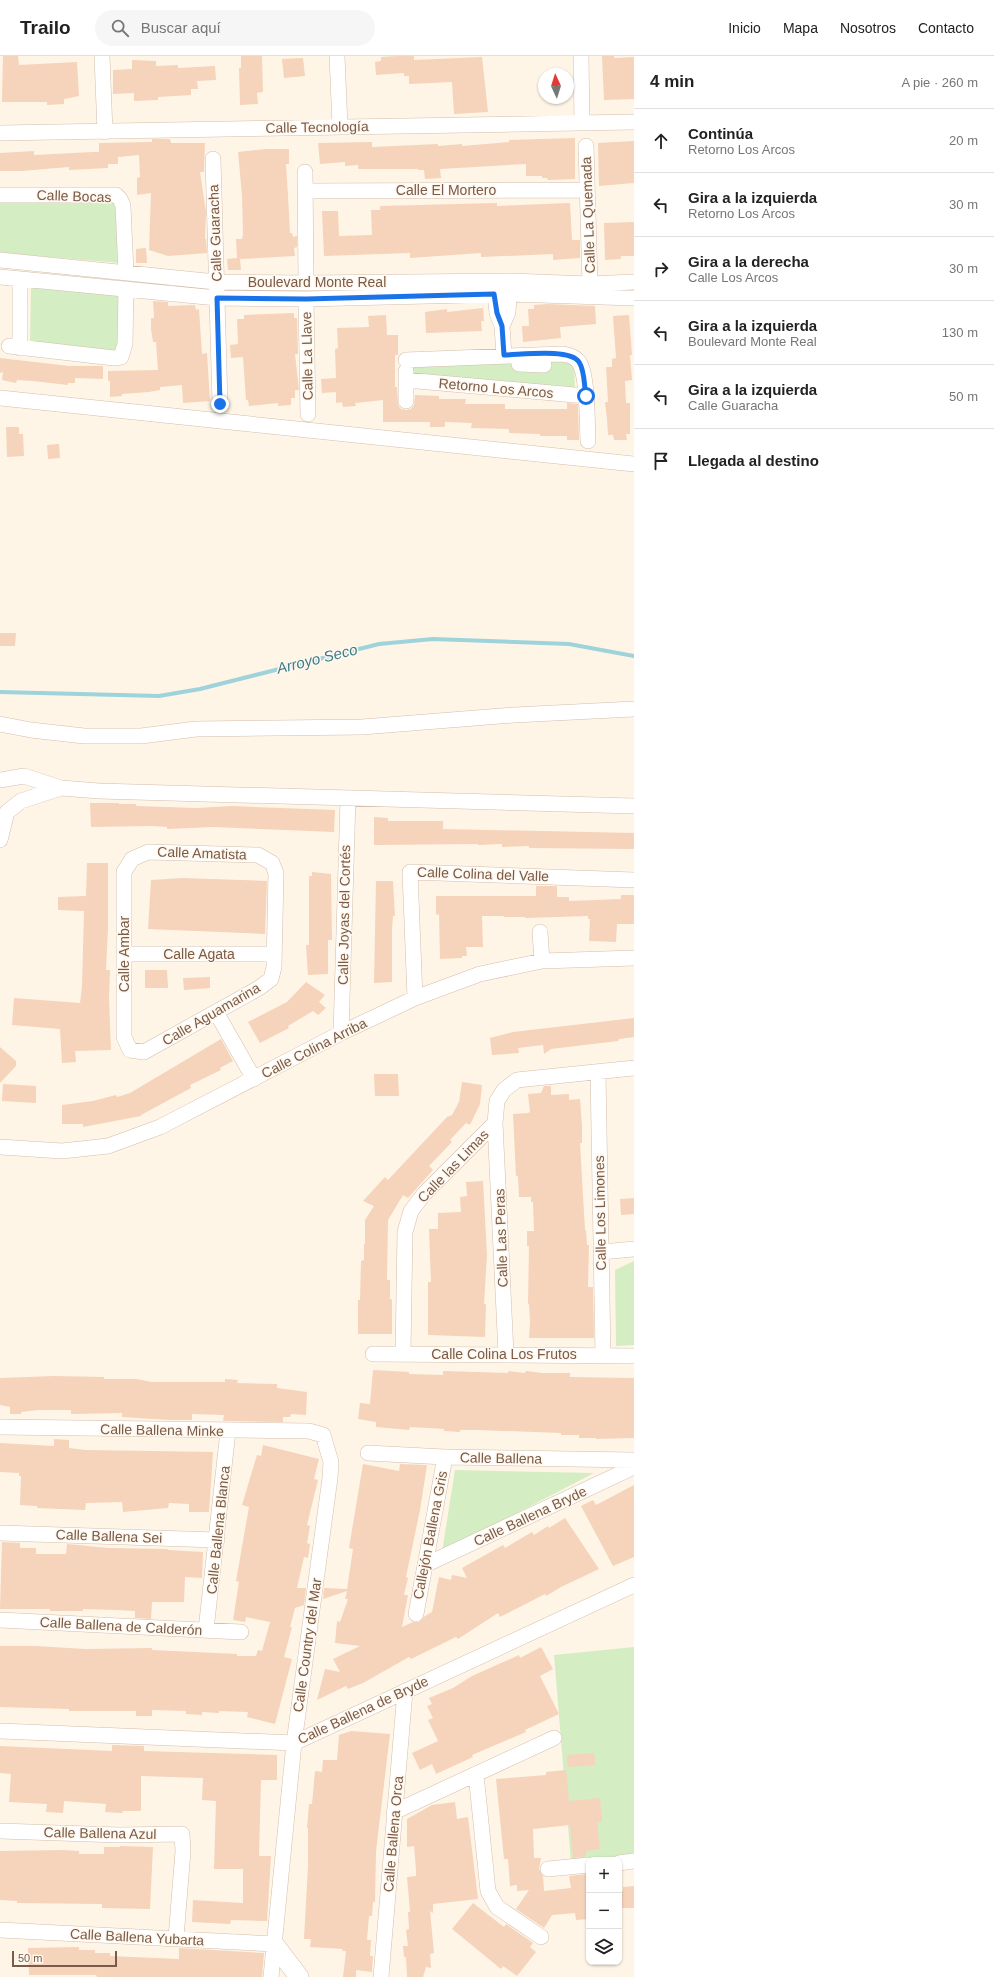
<!DOCTYPE html>
<html lang="es">
<head>
<meta charset="utf-8">
<style>
  body { margin:0; font-family:Arial,sans-serif; background:#f6f6f6; color:#222 }
  .controls { position:absolute; right:12px; bottom:12px; display:grid; overflow:hidden; border-radius:8px; box-shadow:0 1px 3px #0004 }
  .controls button { width:36px; height:36px; display:grid; place-items:center; padding:0; border:0; border-bottom:1px solid #e0e0e0; background:#fff; color:#222; font:20px sans-serif }
  .compass { position:absolute; left:538px; top:12px; width:36px; height:36px; border-radius:50%; background:#fff; box-shadow:0 1px 3px #0004; rotate:356deg }
  .scale { position:absolute; left:12px; bottom:10px; width:105px; box-sizing:border-box; padding-left:4px; border:2px solid #7a5a48; border-top:0; font-size:11px; line-height:14px; white-space:nowrap; color:#7a5a48; -webkit-text-stroke:3px #fff8ee; paint-order:stroke }
  .stop { position:absolute; width:12px; height:12px; margin:-9px; border:3px solid #1a73e8; border-radius:50%; background:#fff }
  .stop.end { background:#1a73e8; border-color:#fff; box-shadow:0 1px 4px #0008 }
  .list { margin:0; padding:0; list-style:none }
  h2 { display:flex; justify-content:space-between; align-items:center; height:52px; margin:0; padding:0 16px; font-size:17px }
  h2 small { font-size:13px; font-weight:400; color:#767676 }
  .list li { display:grid; grid-template-columns:26px 1fr auto; gap:12px; align-items:center; box-sizing:border-box; height:64px; padding:0 16px; border-top:1px solid #e0e0e0 }
  .list b { display:block; font-size:15px; white-space:nowrap }
  .list p { margin:0; font-size:13px; white-space:nowrap; color:#767676 }
  .list em { font-size:13px; font-style:normal; color:#767676 }
  .icon { flex:none; width:22px; height:22px; fill:none; stroke:currentColor; stroke-width:2; stroke-linecap:round; stroke-linejoin:round }
  .map { position:relative; flex:none; width:634px; height:1921px; overflow:hidden }
  header { display:flex; align-items:center; gap:24px; box-sizing:border-box; height:56px; padding:0 20px; background:#fff; border-bottom:1px solid #e0e0e0 }
  header strong { font-size:19px }
  nav { display:flex; gap:22px; margin-inline-start:auto; font-size:14px }
  .search { width:280px; height:36px; background:#f6f6f6; display:flex; align-items:center; gap:10px; box-sizing:border-box; padding:0 14px; border-radius:22px; color:#767676; font-size:15px }
  main { display:flex }
  aside { flex:1; background:#fff }
  .map>svg:first-child { display:block }
  .green { fill:#d4edc3 }
  .lines { fill:none; stroke-linecap:round; stroke-linejoin:round }
  .stream { stroke:#9ed3dc; stroke-width:4 }
  .building { fill:#f6d3bb }
  .minor-casing { stroke:#d4bead; stroke-width:16 }
  .tertiary-casing { stroke:#d4bead; stroke-width:20 }
  .minor { stroke:#fff; stroke-width:15 }
  .tertiary { stroke:#fff; stroke-width:19 }
  .route { stroke:#1a73e8; stroke-width:5 }
  .labels { text-anchor:middle; stroke-width:3; stroke-linejoin:round; paint-order:stroke }
  .street-label { font-size:14px; fill:#7a5a48; stroke:#fff8ee }
  .water-label { font-size:15px; font-style:italic; fill:#3d7b88; stroke:#fff8ee }
</style>
</head>
<body>
<header>
<strong>Trailo</strong>
<div class="search"><svg class="icon" aria-label="search" viewBox="0 0 24 24"><circle cx="10" cy="10" r="6"/><path d="M15 15l6 6"/></svg>Buscar aquí</div>
<nav><a>Inicio</a><a>Mapa</a><a>Nosotros</a><a>Contacto</a></nav>
</header>
<main>
<div class="map">
<svg width="634" height="1921" viewBox="0 0 634 1921">
  <rect width="100%" height="100%" fill="#fef5e6"/>
  <path class="green" d="M118,142L120,207L0,197V143Z
    M31,230L120,240L121,298L30,287Z
    M506,304L574,306L575,334L410,322L412,307Z
    M634,1205V1289L616,1290L615,1214Z
    M455,1414L594,1417L442,1496Z
    M634,1591V1799L571,1806L554,1599Z"/>
  <g class="lines">
    <path class="stream" d="M0,636L159,640L200,633L379,588L433,583L569,588L634,600"/>
  </g>
  <path class="building" d="M3,0H18L19,9L77,6L79,40L64,43V48L47,49V46H2Z
    M241,0H262L263,36L257,37L258,48L240,49L239,12H241Z
    M397,0H414V4L482,1L488,56L454,58L452,26L409,28V20H404V17L376,19L375,6L381,5V1Z
    M602,0H614V2L634,1V43L604,44Z
    M303,2L305,20L284,22L282,3Z
    M132,4L156,5V10L178,9V12L215,10L216,24L197,25L198,33H191V39L158,41V44L134,45V37L113,38V14L132,13Z
    M575,82V123L548,124L547,122H542V120H526V108L440,113L441,122L425,123L424,114H418V113H358V109L345,110V106L320,108L318,87L372,86V91L438,88V90L462,88V90L509,86V84Z
    M152,83H170L171,87H205L204,116H200L206,156L205,183H206L207,197L168,200L149,194L151,137L137,139V122L140,121L139,99L118,101V108H108V112L69,114V111L21,115H0V97L34,95V99L93,96H99V87L152,86Z
    M634,85V127L599,130L598,87Z
    M266,93H289V108H286L288,140L290,177H292L293,181L297,180V191L294,192L295,200L240,203L241,214H228L227,203L237,202L236,183H242L243,178L242,139L238,96Z
    M497,147V150L570,147L572,184H580V202L553,204V198L481,201V197L410,202V197L324,200L322,155H338L339,180L372,179L371,154H380V150Z
    M634,166V200H621V203L605,204L604,167Z
    M146,192L147,207H136V193Z
    M153,245L168,246V250L195,249L196,254L199,253L202,298L207,297L210,345L183,347L182,329L160,331V334L149,336L122,338V340L110,341V325H108V315L158,314L156,286H153L151,273V262H154Z
    M548,248L595,250L596,268L560,271L561,282L523,286L522,270H529L528,253H534V249Z
    M483,252L484,265H481L482,275L426,277L425,256L447,253V256Z
    M294,257V262H297L298,298H295L299,334H295V342H291V349L278,350V347L249,350L248,344H246L243,301L231,302L230,289L238,288L237,263H244V259Z
    M386,259L387,279H398V299H395V331H397L398,349L401,353L406,354L411,353L414,349L415,339L439,340V343H466L465,348H505V353H567V347L578,348L579,384H567V380H540V378L509,377V373L471,372L472,367L445,366V371H430V366H383V344L355,347L356,350L343,351L342,346L336,347V336L322,337L321,323L336,322L335,293L338,292L337,272L369,271L368,260Z
    M629,259L632,299H630L632,324L625,325L626,347H630V378H626L627,384H614L613,379H608L607,363L605,346H608L606,311H612V303L616,302L613,260Z
    M0,302L69,310H103V323L75,322V327H68V329L33,325L17,324L16,327L2,324L3,316L0,317Z
    M6,371H19V378H23L24,400L7,401Z
    M59,388L60,402L48,403L47,389Z
    M0,577H16L15,590H0Z
    M90,747H119V748H136V750L197,752L231,750L335,754L334,776L213,771L167,773V771L152,770L91,771Z
    M374,761L388,762V765H443V773L634,777V793L529,792V790L502,791V788L478,789V788L374,789Z
    M87,807H108V872L106,914H110L109,942L111,994L75,995L76,1006L62,1007L60,973L12,969L14,942L80,947L82,930L84,855L58,854V841L86,840Z
    M312,816L331,818L332,884H328V918L308,919L306,889H309V820H312Z
    M182,822L267,825L265,878L148,873L151,824Z
    M376,825H393L395,860H393L392,873V926L374,927Z
    M536,830H557V841H569V845L621,843V839H634V868H617L616,886L589,885L590,863H588V860L525,862V861H504V860H482L483,891H466L467,900H462V902L440,903L439,858L436,859V840H536Z
    M145,914H167L168,932H145Z
    M210,921V932L184,934L183,922Z
    M306,926L325,939L319,946L326,952L318,959L313,955L288,970L289,972L260,987L248,966L287,946Z
    M634,962V981L619,983L618,985L551,993L544,998L543,989L518,992L519,997L492,999L490,982L513,976Z
    M221,983L233,1005L220,1012L221,1014L190,1029L191,1032L141,1059V1060L83,1071V1068H62V1049L93,1045L116,1039L117,1041L130,1037Z
    M0,991L16,1005V1010L0,1027Z
    M374,1018H398L399,1040H375Z
    M462,1026L482,1029L480,1048L470,1069L466,1067L450,1084L452,1086L429,1110L433,1114L408,1142L403,1139L388,1164L387,1224H390V1243H392V1278H358V1244H360L361,1205L364,1204V1188H365V1164L374,1150L363,1145L385,1121L388,1124L447,1061L452,1059L459,1046Z
    M3,1028L36,1030V1047L2,1045Z
    M544,1030H551V1039L569,1038V1044L580,1043L582,1070V1087H580L585,1174H586L587,1189H589L588,1231H593L594,1282H529L530,1266L529,1248H528L529,1190H527V1175H534L533,1146H531V1141H519L518,1120H516L513,1058L528,1057L530,1056L528,1038L541,1037Z
    M483,1125L487,1199L484,1248H486L485,1281L428,1279V1226H431L429,1173H438V1157L461,1156L460,1141L467,1140L466,1126Z
    M634,1142V1158L621,1159L620,1143Z
    M373,1314L409,1316V1318L443,1319V1315L508,1317V1315L525,1317L526,1315L542,1317H570V1321L634,1322V1382L596,1383V1382H579V1379H561V1377L477,1374H460V1376L444,1375V1373L410,1371L409,1374L376,1371V1366L358,1363L360,1347L370,1348Z
    M54,1320L104,1321V1323H136L152,1326H225V1323L238,1324L237,1327L277,1328V1332L307,1336L306,1359L291,1358L290,1361H283V1366L223,1365L224,1359L192,1358V1364H169L122,1361V1357L71,1358V1354H38L21,1356V1358H10V1351L0,1349V1322Z
    M54,1383L69,1384V1392L86,1394L213,1396L209,1456H189V1448L169,1447L168,1452L123,1456L122,1446L86,1447L85,1454L37,1452V1450L20,1449L21,1420H19V1417L0,1416V1387L54,1390Z
    M263,1389L319,1403L314,1423L318,1424L307,1469L310,1470L307,1487L310,1488L308,1502L304,1501L297,1532H306L304,1549L295,1552L290,1571H292L284,1601L292,1603L275,1668L247,1661L248,1656L219,1655V1657L202,1656V1659L186,1658V1655L152,1654V1660H136V1655H69V1653L0,1651V1590H36L85,1593L152,1592V1594L237,1598V1600H256L258,1594L262,1595L270,1566L246,1561L245,1566L233,1564L239,1526L236,1525L249,1451L242,1449L257,1399L261,1400Z
    M363,1408L399,1415L400,1408L427,1409L420,1454L406,1521L408,1522L404,1539H408L402,1571L413,1566H419L425,1560L432,1556L439,1521L451,1524L452,1519L467,1522L462,1512L503,1489L505,1492L532,1476L534,1479L548,1470L549,1472L565,1462L599,1513L561,1531L546,1540L545,1538L500,1561L498,1557L458,1583L456,1581L411,1603L409,1601L363,1627L348,1633L346,1630L317,1644L325,1613L340,1616L333,1603L360,1590L335,1587L337,1565L340,1566L348,1543H345L347,1535L323,1543L324,1532L347,1533L353,1493L349,1492Z
    M634,1429V1501L613,1510L581,1450L593,1444L596,1449Z
    M2,1486L20,1487V1492H36V1498H66L67,1488L109,1492L168,1493V1494L203,1496L202,1522L185,1521L184,1546H152L151,1563L135,1562V1555L117,1554L83,1553V1555H50V1553H0Z
    M541,1591L553,1613L540,1620L559,1658L525,1674L526,1676L472,1699L473,1701L436,1718L432,1708L420,1714L412,1697L438,1685L428,1664L433,1662L427,1650L432,1648L429,1642L453,1632L472,1620L519,1599L520,1602Z
    M351,1675L390,1678L376,1795L375,1846H373L372,1860H369L367,1884H371L370,1900H373L372,1916L356,1914V1921H343L346,1895H342L343,1893L310,1891L311,1883H304L308,1810V1772H307L309,1748H312L315,1715L322,1716L323,1704H337L339,1679Z
    M112,1689L144,1690V1695L277,1699V1724H261L259,1800H271L267,1865L231,1864L230,1868L192,1866L193,1844L243,1847V1813H214L216,1745L202,1744L203,1722L141,1720V1755H123L122,1757L105,1756L106,1748L64,1745L63,1757L46,1756L47,1748L9,1746L11,1718L0,1717V1690L112,1695Z
    M594,1697L595,1709L568,1711L567,1699Z
    M566,1714L569,1745L600,1742L602,1766H597L600,1793L586,1795V1800L573,1802L570,1769L533,1773L534,1802H541L539,1813L543,1820L544,1835L571,1832L569,1820L588,1818L589,1863L576,1864L575,1857L552,1859L544,1872L516,1853L529,1834L517,1835V1829L510,1830L508,1803H504L496,1723L546,1719V1716Z
    M455,1746L457,1763L468,1761L478,1843L433,1848V1857L430,1855L434,1897L430,1898L431,1912L426,1911L423,1921H407L406,1901H404L403,1890H408L406,1874L409,1873L408,1856H410L407,1821L416,1820V1814L414,1790L407,1791V1763L432,1749Z
    M120,1790L153,1791L150,1853L102,1852V1848L17,1847V1845L0,1844V1795L63,1794L79,1795V1798H104V1791H120Z
    M634,1830V1852H621L620,1835H623V1831Z
    M473,1847L504,1871L506,1868L533,1887L530,1891L536,1896L517,1920L503,1910L501,1913L452,1873Z
    M79,1891V1894H95V1897H110V1900L179,1903V1892L264,1897L262,1921H97L96,1919H29L28,1892Z"/>
  <g class="lines">
    <defs>
      <path id="minor" d="M102,0L105,76
        M337,0L340,70
        M581,0L582,67
        M0,77L634,66
        M586,90L590,228
        M213,103L220,348
        M305,116L306,227
        M305,135L587,134
        M0,139H116L120,143L123,150L126,217
        M0,204L216,226L306,227L510,225L590,228L634,226
        M0,221L217,242L306,243L509,238L634,242
        M494,228L497,257L502,270L504,299
        M306,243L308,358
        M502,270L508,256L510,228
        M9,290L114,302L121,301L125,288L126,233
        M20,292V223
        M406,304L562,298C569,299 574,300 579,306C588,319 587,368 588,385
        M519,308L544,309
        M406,324L586,340
        M0,342L634,408
        M406,345V315
        M0,668L31,674L84,680H141L196,673L362,671L514,659L634,653
        M0,724L24,720L61,732
        M0,784L7,756L21,745L61,732L99,735L634,750
        M148,796L258,799L272,807L276,817L274,911L271,923L259,932L144,996L130,994L124,981V816L132,803Z
        M540,876L542,905
        M124,898H274
        M415,942L410,816L634,824
        M216,956L254,1023
        M341,977L348,742
        M598,1017L603,1298
        M495,1067L506,1298
        M0,1091L62,1095L108,1090L160,1071L341,977L415,942L480,918L542,905L634,902
        M601,1196L634,1193
        M373,1298L634,1300
        M403,1298L405,1176L411,1155L424,1138L495,1067L497,1045L504,1034L517,1024L634,1012
        M0,1371L309,1375L323,1379L331,1406L330,1422L294,1687L271,1921
        M368,1397L445,1401L634,1404
        M0,1477L217,1484
        M425,1509L634,1411
        M416,1558L445,1401
        M0,1564L241,1576
        M206,1574L228,1375
        M0,1675L294,1687L634,1529
        M476,1718L488,1835L497,1851L541,1881
        M394,1756L554,1682
        M0,1775L119,1779L182,1778L183,1795L176,1882
        M619,1807L634,1805
        M548,1813L589,1809
        M0,1874L274,1888
        M381,1921L405,1635"/>
      <path id="tertiary" d="M274,1888L299,1921"/>
    </defs>
    <use href="#minor" class="minor-casing"/>
    <use href="#tertiary" class="tertiary-casing"/>
    <use href="#minor" class="minor"/>
    <use href="#tertiary" class="tertiary"/>
  </g>
  <g class="lines">
    <path class="route" d="M220,348L217,242L306,243L494,238L497,257L502,270L504,299C520,299 570,292 579,306C585,315 584,330 586,340"/>
  </g>
  <g class="labels">
    <g class="street-label">
      <text transform="translate(317 71) rotate(-1)" y="5">Calle Tecnología</text>
      <text x="446" y="139">Calle El Mortero</text>
      <text transform="translate(74 140) rotate(2)" y="5">Calle Bocas</text>
      <text transform="translate(588 159) rotate(-92)" y="5">Calle La Quemada</text>
      <text transform="translate(215 177) rotate(-92)" y="5">Calle Guaracha</text>
      <text x="317" y="231">Boulevard Monte Real</text>
      <text transform="translate(307 300) rotate(-91)" y="5">Calle La Llave</text>
      <text transform="translate(496 332) rotate(5)" y="5">Retorno Los Arcos</text>
      <text transform="translate(202 797) rotate(2)" y="5">Calle Amatista</text>
      <text transform="translate(483 818) rotate(2)" y="5">Calle Colina del Valle</text>
      <text transform="translate(344 859) rotate(-89)" y="5">Calle Joyas del Cortés</text>
      <text transform="translate(124 898) rotate(-90)" y="5">Calle Ambar</text>
      <text x="199" y="903">Calle Agata</text>
      <text transform="translate(211 958) rotate(-30)" y="5">Calle Aguamarina</text>
      <text transform="translate(314 992) rotate(-27)" y="5">Calle Colina Arriba</text>
      <text transform="translate(453 1110) rotate(-46)" y="5">Calle las Limas</text>
      <text transform="translate(600 1157) rotate(-91)" y="5">Calle Los Limones</text>
      <text transform="translate(501 1182) rotate(-92)" y="5">Calle Las Peras</text>
      <text x="504" y="1303">Calle Colina Los Frutos</text>
      <text transform="translate(162 1374) rotate(1)" y="5">Calle Ballena Minke</text>
      <text transform="translate(501 1402) rotate(1)" y="5">Calle Ballena</text>
      <text transform="translate(530 1460) rotate(-25)" y="5">Calle Ballena Bryde</text>
      <text transform="translate(218 1474) rotate(-84)" y="5">Calle Ballena Blanca</text>
      <text transform="translate(430 1479) rotate(-79)" y="5">Callejón Ballena Gris</text>
      <text transform="translate(109 1480) rotate(2)" y="5">Calle Ballena Sei</text>
      <text transform="translate(121 1570) rotate(3)" y="5">Calle Ballena de Calderón</text>
      <text transform="translate(307 1589) rotate(-82)" y="5">Calle Country del Mar</text>
      <text transform="translate(363 1654) rotate(-25)" y="5">Calle Ballena de Bryde</text>
      <text transform="translate(100 1777) rotate(1)" y="5">Calle Ballena Azul</text>
      <text transform="translate(393 1778) rotate(-85)" y="5">Calle Ballena Orca</text>
      <text transform="translate(137 1881) rotate(3)" y="5">Calle Ballena Yubarta</text>
    </g>
    <g class="water-label">
      <text transform="translate(317 603) rotate(-14)" y="5">Arroyo Seco</text>
    </g>
  </g>
</svg>
<div class="controls">
<button>+</button>
<button>−</button>
<button><svg class="icon" aria-label="layers" viewBox="0 0 24 24"><path d="M12 4l9 5-9 5-9-5zM3 14l9 5 9-5"/></svg></button>
</div>
<svg class="compass" viewBox="-18 -18 36 36"><path d="M0-13l5 13h-10z" fill="#e53935"/><path d="M0 13l5-13h-10z" fill="#767676"/></svg>
<div class="scale">50 m</div>
<div class="stop" style="left:586px;top:340px"></div>
<div class="stop end" style="left:220px;top:348px"></div>
</div>
<aside>
<h2>4 min<small>A pie · 260 m</small></h2>
<ul class="list">
<li><svg class="icon" aria-label="ahead" viewBox="0 0 24 24"><path d="M12 20V5M6 11l6-6 6 6"/></svg><div><b>Continúa</b><p>Retorno Los Arcos</p></div><em>20 m</em></li>
<li><svg class="icon" aria-label="left" viewBox="0 0 24 24"><path d="M17 20v-9H6M10 6l-5 5 5 5"/></svg><div><b>Gira a la izquierda</b><p>Retorno Los Arcos</p></div><em>30 m</em></li>
<li><svg class="icon" aria-label="right" viewBox="0 0 24 24"><path d="M7 20v-9h11M14 6l5 5-5 5"/></svg><div><b>Gira a la derecha</b><p>Calle Los Arcos</p></div><em>30 m</em></li>
<li><svg class="icon" aria-label="left" viewBox="0 0 24 24"><path d="M17 20v-9H6M10 6l-5 5 5 5"/></svg><div><b>Gira a la izquierda</b><p>Boulevard Monte Real</p></div><em>130 m</em></li>
<li><svg class="icon" aria-label="left" viewBox="0 0 24 24"><path d="M17 20v-9H6M10 6l-5 5 5 5"/></svg><div><b>Gira a la izquierda</b><p>Calle Guaracha</p></div><em>50 m</em></li>
<li><svg class="icon" aria-label="arrive" viewBox="0 0 24 24"><path d="M6 21V4h12l-3 4 3 4H6"/></svg><div><b>Llegada al destino</b></div></li>
</ul>
</aside>
</main>
</body>
</html>
